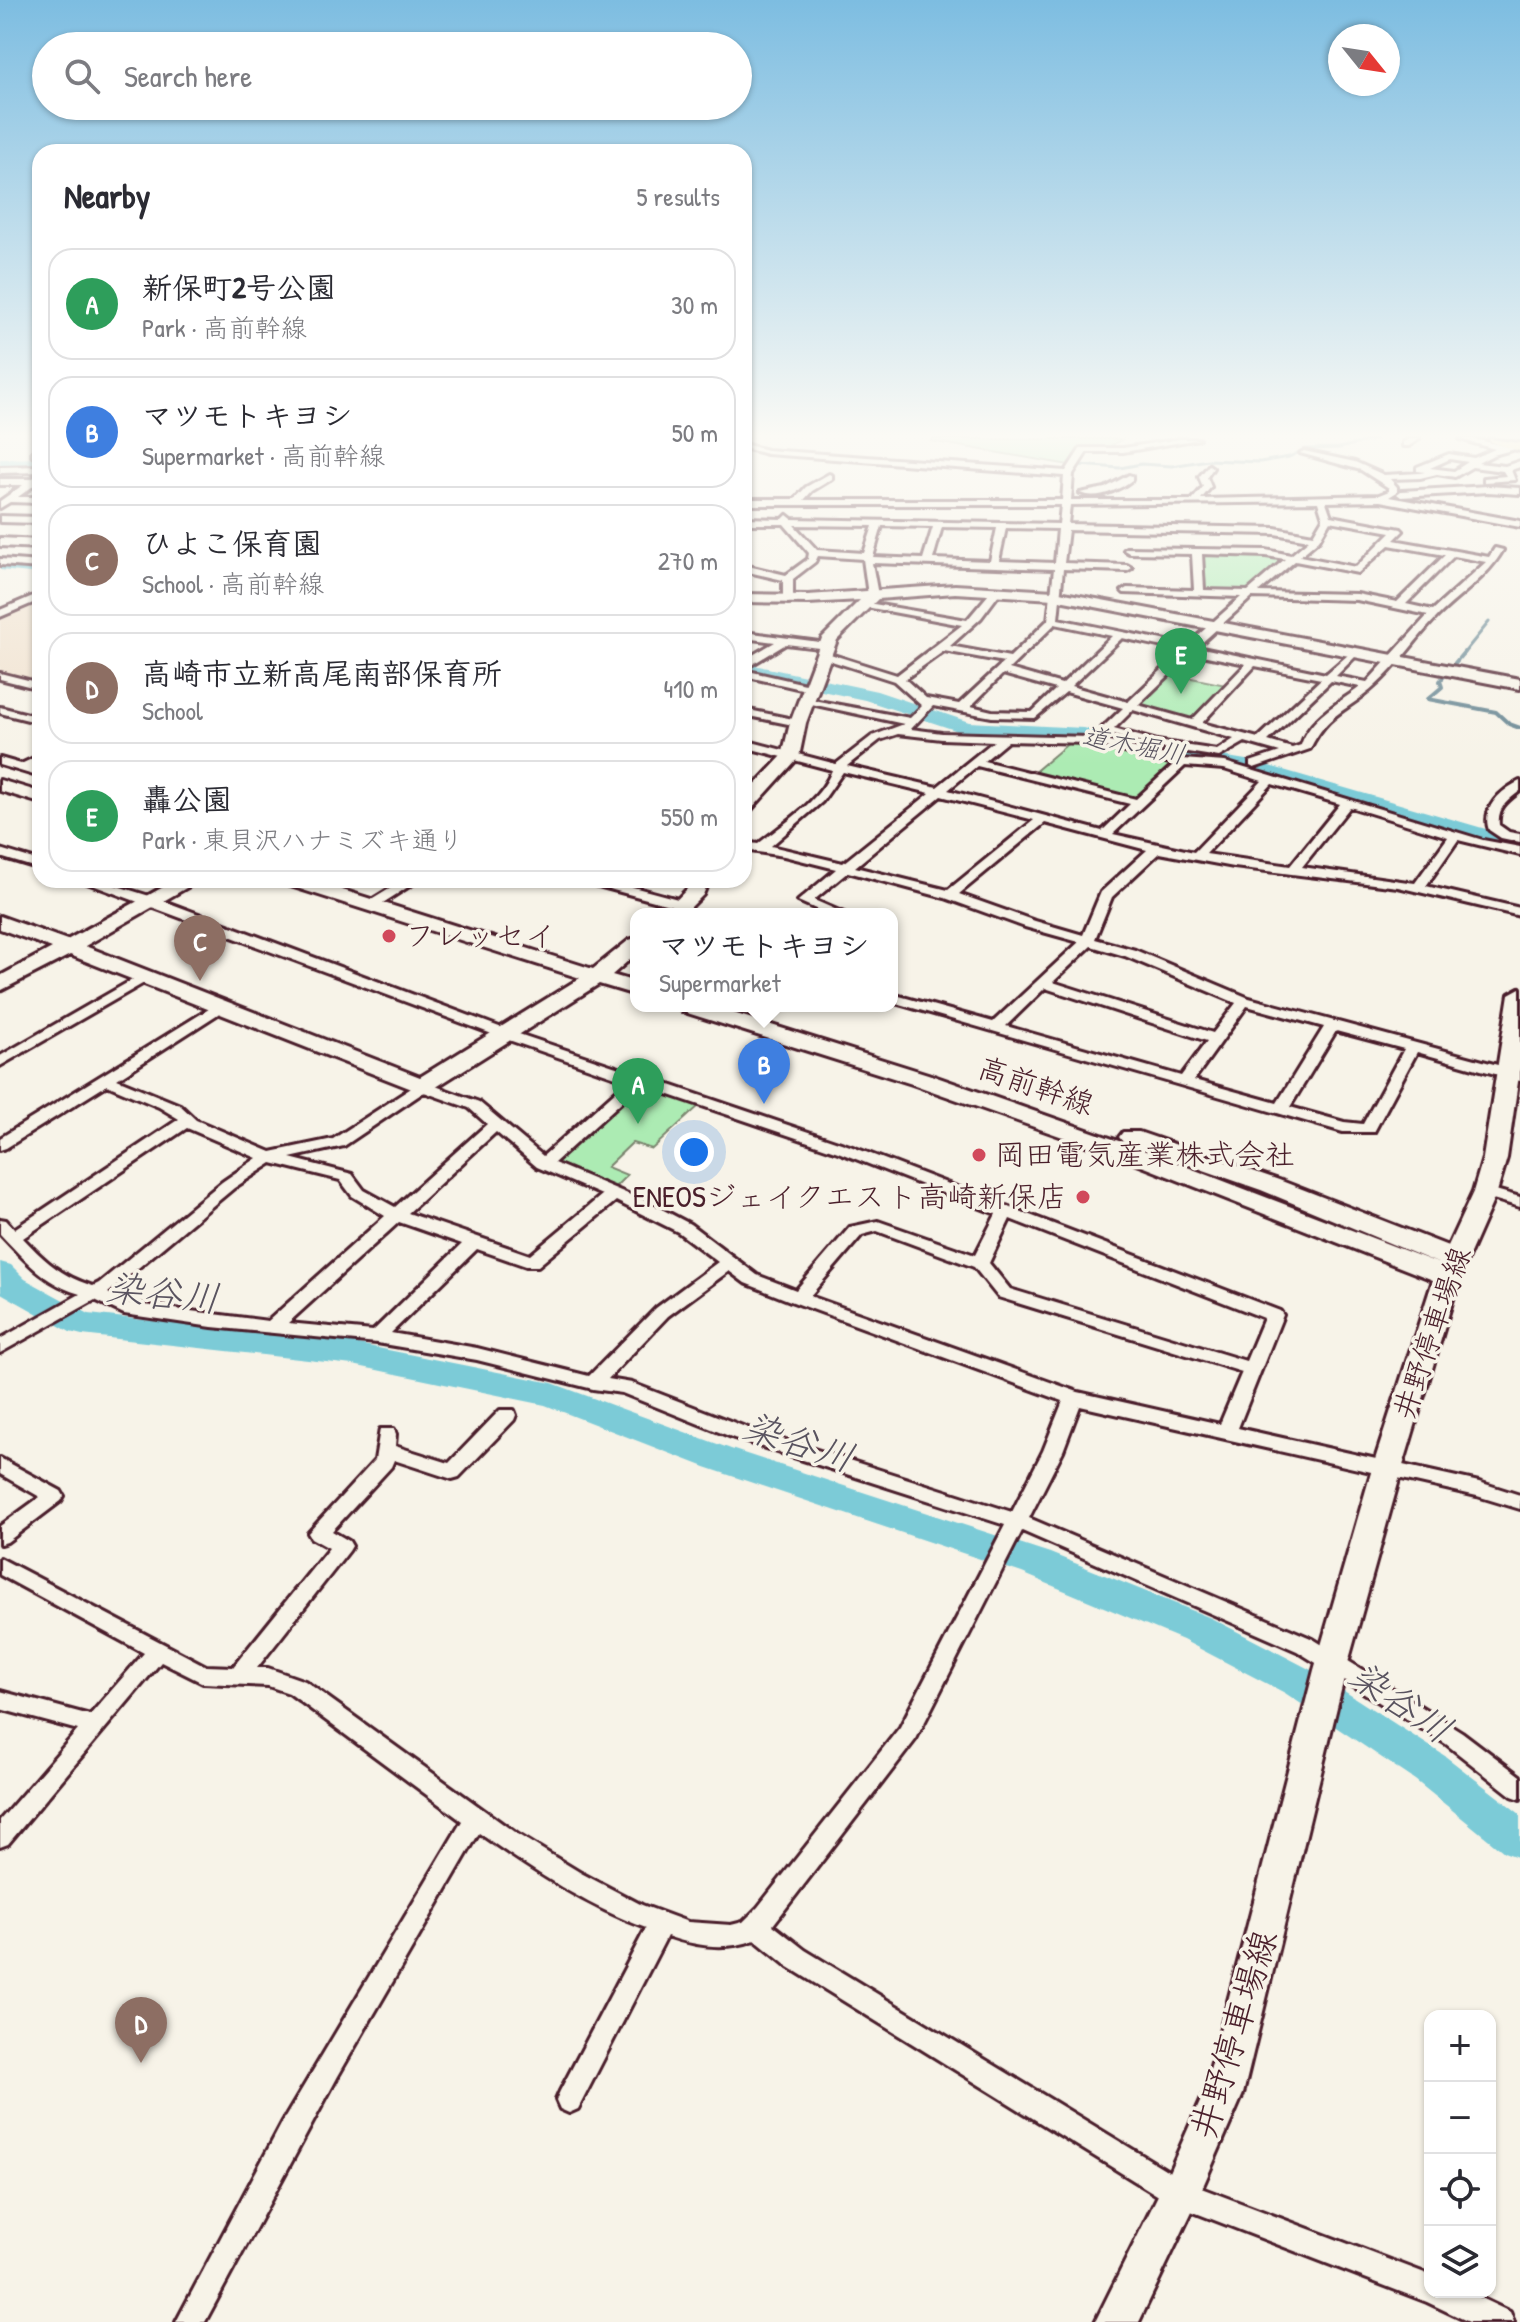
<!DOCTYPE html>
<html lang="en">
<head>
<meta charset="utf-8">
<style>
  body { margin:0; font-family:"Patrick Hand","Klee One",sans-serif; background:#f7f7f7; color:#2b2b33 }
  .controls { position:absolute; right:24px; bottom:24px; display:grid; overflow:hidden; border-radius:16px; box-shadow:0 2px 6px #0004 }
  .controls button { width:72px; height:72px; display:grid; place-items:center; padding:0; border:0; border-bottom:2px solid #e1e1e2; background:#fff; color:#2b2b33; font:40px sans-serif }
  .compass { position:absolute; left:1328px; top:24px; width:72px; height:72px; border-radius:50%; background:#fff; box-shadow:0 2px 6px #0004; rotate:120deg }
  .you { position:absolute; left:694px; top:1152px; width:28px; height:28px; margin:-20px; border:6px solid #fff; border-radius:50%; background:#1a73e8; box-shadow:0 0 0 12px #1a73e833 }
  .badge { display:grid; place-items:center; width:52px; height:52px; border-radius:50%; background:#1a73e8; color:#fff; font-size:26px; font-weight:700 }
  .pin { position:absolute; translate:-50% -66px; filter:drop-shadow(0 2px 4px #0008) }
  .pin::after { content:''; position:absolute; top:42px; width:28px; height:24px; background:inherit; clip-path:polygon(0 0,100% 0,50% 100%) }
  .popup { position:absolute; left:630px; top:908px; width:268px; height:104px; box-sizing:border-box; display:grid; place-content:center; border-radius:16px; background:#fff; filter:drop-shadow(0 2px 6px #0005); font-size:26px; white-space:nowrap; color:#7c7c81 }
  .popup b { font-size:30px; color:#2b2b33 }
  .popup::after { content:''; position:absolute; left:50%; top:100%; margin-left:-16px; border:16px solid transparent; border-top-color:#fff }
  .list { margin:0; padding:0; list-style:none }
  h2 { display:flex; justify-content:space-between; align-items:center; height:104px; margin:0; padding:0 32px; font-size:34px }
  h2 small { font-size:26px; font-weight:400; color:#7c7c81 }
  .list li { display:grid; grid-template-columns:52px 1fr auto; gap:24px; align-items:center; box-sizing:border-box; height:112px; margin:0 16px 16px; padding:0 16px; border:2px solid #e1e1e2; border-radius:24px }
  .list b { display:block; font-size:30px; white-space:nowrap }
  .list p { margin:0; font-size:26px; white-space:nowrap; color:#7c7c81 }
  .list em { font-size:26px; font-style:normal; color:#7c7c81 }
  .icon { flex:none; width:44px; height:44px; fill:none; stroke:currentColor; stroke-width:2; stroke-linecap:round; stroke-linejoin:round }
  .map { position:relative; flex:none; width:1520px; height:2322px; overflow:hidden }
  .search { position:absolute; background:#fff; box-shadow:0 2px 6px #0004; left:32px; top:32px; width:720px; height:88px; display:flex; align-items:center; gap:20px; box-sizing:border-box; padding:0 28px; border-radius:44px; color:#7c7c81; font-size:30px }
  .panel { position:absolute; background:#fff; box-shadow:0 2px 6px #0004; left:32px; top:144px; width:720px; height:744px; border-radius:24px }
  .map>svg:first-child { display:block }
  .built { fill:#f0e1ce }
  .green { fill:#acebb3; stroke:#7b856f; stroke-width:2 }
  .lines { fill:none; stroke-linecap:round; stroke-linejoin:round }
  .stream-far1 { stroke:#688692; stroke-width:3 }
  .stream { stroke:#688692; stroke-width:4 }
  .river { fill:#7ccbd7; fill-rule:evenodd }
  .street-casing { stroke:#4a1f2b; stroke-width:6 }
  .secondary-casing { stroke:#4a1f2b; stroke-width:6 }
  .primary-casing { stroke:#4a1f2b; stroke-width:6 }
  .street { fill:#f7f3e8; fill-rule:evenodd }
  .secondary { fill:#f7f3e8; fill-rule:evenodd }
  .primary { fill:#fcde96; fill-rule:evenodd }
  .poi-dot { fill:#d1495b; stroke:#f7f3e8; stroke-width:3 }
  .labels { text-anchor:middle; stroke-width:7; stroke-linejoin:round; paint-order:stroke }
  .far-water-label { font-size:26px; font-style:italic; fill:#59535f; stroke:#f7f3e8 }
  .poi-label { font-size:30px; fill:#4a1f2b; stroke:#f7f3e8; text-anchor:start }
  .street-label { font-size:30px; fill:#4a1f2b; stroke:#f7f3e8 }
  .near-street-label { font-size:36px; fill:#4a1f2b; stroke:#f7f3e8 }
  .near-water-label { font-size:38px; font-style:italic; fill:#59535f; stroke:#f7f3e8 }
</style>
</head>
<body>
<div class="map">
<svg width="1520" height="2322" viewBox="0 0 1520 2322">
  <rect width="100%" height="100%" fill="#f7f3e8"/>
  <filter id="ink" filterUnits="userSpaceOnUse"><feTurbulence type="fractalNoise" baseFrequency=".0125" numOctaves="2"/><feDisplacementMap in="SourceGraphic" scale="16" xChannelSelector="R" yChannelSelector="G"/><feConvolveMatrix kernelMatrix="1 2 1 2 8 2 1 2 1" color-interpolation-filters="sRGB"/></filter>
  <g filter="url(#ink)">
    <path class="built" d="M40,598V683L0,673V616Z"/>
    <path class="green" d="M933,439H1122L1107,448H1080L1069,465L931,441Z
      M1205,553L1261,554L1286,559L1246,593L1203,590L1201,554Z
      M1167,673L1226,685L1193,719L1138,706L1136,704Z
      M1071,741H1086L1175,765L1138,799L1032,774Z
      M644,1086L700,1105L652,1149L632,1143L607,1167L627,1175L613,1189L553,1163L636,1088Z"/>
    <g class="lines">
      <path class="stream-far1" d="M1079,465L1120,468L1141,464L1172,466L1208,460L1260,462L1289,457L1306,449L1339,448L1376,439
        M1463,654L1489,622"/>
      <path class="stream" d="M1464,652L1440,681L1442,687L1428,699L1496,712L1509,724L1520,728"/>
      <path class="river" d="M40,458V468L0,469V459Z
        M0,560L40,564V574L0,570Z
        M744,663L877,691L969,722L1083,728L1154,745L1252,761L1520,839V853L1476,843L1249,774L1154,757L1083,740L967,734L865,700L744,675Z
        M0,1262L11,1265L25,1279L89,1314L353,1343L552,1383L731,1449L1050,1553L1211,1618L1313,1671L1445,1756L1520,1814V1858L1504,1852L1415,1780L1285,1693L1183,1640L1022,1573L705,1467L545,1405L353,1365L82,1335L70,1332L1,1293Z"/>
      <defs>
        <path id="street" d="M1180,439H1199L1123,452H1087L1073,474L1071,500H1192L1203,487L1199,477L1209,465L1213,468L1207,477L1211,487L1201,499L1379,495L1389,491V488L1361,470L1300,453L1304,451L1355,462L1384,475L1420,473L1425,472L1417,471V467L1449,454L1474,458L1495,449L1460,439H1474L1505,446L1519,444V448L1493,455L1478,463L1505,466L1520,461V467L1511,470L1515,480L1484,482V478L1506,476L1503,471L1472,467L1455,477L1437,474L1420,478L1390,479L1397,487V492L1389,497L1520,521V527L1380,501L1326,502L1331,516L1401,529L1403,531L1394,540L1489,557L1495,548L1503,550C1487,578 1461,593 1438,616C1416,638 1399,665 1375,686C1348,711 1328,712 1310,749L1254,768L1250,766V762L1280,752L1245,742L1219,757L1156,747L1102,732V728L1123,708L1066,692L1035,718L992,717L933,706L911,729L942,733L1088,737L1182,759L1225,762L1483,840L1520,847V855L1458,840L1426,886L1520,908V916L1398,887L1234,867L1159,853L1112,897L1095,939L1135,950L1249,998L1520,1071V1081L1417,1052L1374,1132H1343L892,1002V994L993,1022L1079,942L1025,927L945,898L848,872L814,900L846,914H827L798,901L836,869L784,856L744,850V842L758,844C783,824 821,801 832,770L744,747V740L836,764L872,736L904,724L802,702V698L910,718L922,706L894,681L819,657V653H827L897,675L962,625L866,607L862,606V602L967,620L994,588H1000L1002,590L981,618L950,646L1010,657L1048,620L1054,569L872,563L878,595L873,598L868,595L863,559L818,556L815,562L793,579V600L788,603L783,600V580L744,571V565L786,575L808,559L809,553L784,524H744V518L783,519L787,515L792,519L1059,524L1061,505H744V499H795L806,487L829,474L832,475V479L812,491L804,500H1062L1064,476L767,454L744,448V444L767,450L1066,471L1081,448H1123ZM1450,459L1468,462L1454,471L1430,468ZM1318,502L1323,518L1313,535L1275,528L1068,524L1070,505ZM1330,521L1391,532L1356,567L1300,556L1319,540ZM794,525L873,526L864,553L817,550ZM882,526L933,527L923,559L873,557ZM942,527L997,528L990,561L933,559ZM1006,528L1058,529L1055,563L999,561ZM1068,530L1275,534L1309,540L1291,555L1266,550L1126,548L1124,550L1129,553L1192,554L1194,590L1127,588L1122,591L1124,593L1241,597L1187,645L1058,619L1063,569L1127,571L1132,568L1127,565L1064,563ZM1389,545L1445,555L1397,602L1357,594L1259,592L1295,561L1358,573ZM1202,554L1266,556L1285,559L1248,591L1204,590ZM1454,556L1486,562L1433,610L1406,604ZM1252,597L1357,600L1428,615L1367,682L1336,676L1360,652L1355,649L1326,674L1197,647ZM1055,624L1112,636L1062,684L1009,669ZM1122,638L1182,651L1128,702L1071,686ZM944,651L1004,662L959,704L926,698L905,679ZM1192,653L1246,664L1192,720L1138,705ZM1255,666L1321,679L1258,738L1202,723ZM1003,674L1056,689L1032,712L992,711L971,706ZM1331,681L1360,687C1338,704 1310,717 1301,745L1292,748L1268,741ZM1133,710L1234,739L1217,750L1157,741L1114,729ZM898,734L942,739L994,741L937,787L847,766L880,740ZM1008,741L1088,743L1174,764L1136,799L984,761ZM977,766L1130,804L1102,831L948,790ZM1185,766L1224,769L1262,781L1194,852L1113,834ZM843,772L930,793L843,863L771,846L822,802ZM1272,784L1340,804L1290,866L1206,854ZM941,796L1034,820L948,890L855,867ZM1350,807L1448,837L1415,883L1302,867ZM1045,823L1147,850L1101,892L1083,935L1035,921L959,894ZM1091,946L1125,956L1236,1003L1213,1033L1053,982ZM1045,988L1207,1041L1181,1076L1006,1026ZM1247,1006L1324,1027L1277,1103L1194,1080ZM1336,1031L1404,1049L1363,1124L1344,1122L1290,1107Z
          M1409,439H1419L1409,446H1403V442Z
          M40,449V455L32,456V452Z
          M40,466V472L0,473V467Z
          M40,474V481L18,497H40V503L10,502L0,508V501L23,485H0V479H31Z
          M1129,475L1132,476V480C1118,491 1096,500 1080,493L1105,488Z
          M1488,486L1520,488V494L1488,492L1401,497L1397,494L1401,491Z
          M0,516L40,517V523L0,522Z
          M0,559L40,562V568L0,565Z
          M40,593V600L0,617V610Z
          M744,632L827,643L832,646L827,649L786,644L748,667L744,666V660L775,642L744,638Z
          M744,670L814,686L815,688L810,691L744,676Z
          M0,673L40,683V689L0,679Z
          M0,707L40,717V723L0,713Z
          M744,709L798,720L804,723L798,726L744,715Z
          M40,755V763L32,767L40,769V777L0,765V758L21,764Z
          M1520,781V791C1507,801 1497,808 1499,825L1509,832L1520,834V842L1501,838L1489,830C1481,808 1501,790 1520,781Z
          M0,849L40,861V869L0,857Z
          M79,880H98L156,898L510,1031L850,1146L1280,1311L1283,1315L1238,1428L1479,1482L1520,1495V1509L1477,1496L1080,1406L1063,1451L1029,1518L1313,1639L1462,1732L1520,1776V1799L1512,1796L1446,1744L1297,1651L1022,1531L916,1739L773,1925L805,1950L1188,2183L1430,2275V2292H1468L1510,2312L1514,2322H1469L1427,2302L1170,2203L787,1966L755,1940C726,1951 695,1946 667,1936L578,2109L569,2113L560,2109L556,2100L560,2091L646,1928C586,1906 531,1869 479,1833L338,2076L205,2322H176L283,2121L462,1821L289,1693L268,1686L203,1683L161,1662L8,1844L0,1847V1820L78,1730L0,1709V1691L90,1715L144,1653L0,1575V1558L206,1666L233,1667L329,1548L311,1538L308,1533L375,1460L380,1429H394L396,1434L395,1446L449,1463L500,1410H514L516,1415L514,1420L459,1477L452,1479L394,1460L391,1467L332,1531L349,1541L352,1546L349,1551L257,1668H268L305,1681L517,1834L581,1873L642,1905L688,1922L731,1925L743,1922L758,1907L900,1727L1005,1525L734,1438L622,1393L593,1389L477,1360L377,1343L212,1327L124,1314L95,1300L0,1353V1339L80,1294C43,1283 26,1261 0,1234V1219L6,1220L14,1229L179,1119L159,1107L107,1085L6,1148L0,1150V1138L217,1004L222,1003L229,1007L117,1079L180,1105L196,1120L271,1152L333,1139L422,1081L479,1102L543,1156L627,1081L500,1037ZM640,1085L838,1152L996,1214L975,1255L878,1221L850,1227L796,1290L757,1275L690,1224L652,1204L554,1163ZM424,1092L469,1108L487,1124L395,1207L364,1190L352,1174L290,1158L344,1146ZM187,1128L257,1158L222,1182L99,1283L93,1286C61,1276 46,1262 23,1238ZM496,1132L537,1167L602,1195L530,1255L408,1213ZM272,1163L340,1180L352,1196L385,1216L268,1321L128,1303L108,1293L234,1188ZM616,1201L678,1232L718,1262L656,1308L589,1376L477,1348L391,1333L477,1249L526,1266H538ZM1010,1219L1264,1318L1246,1361L1010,1289L989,1263ZM399,1222L462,1244L373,1331L288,1323ZM877,1231L974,1267L998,1297L1242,1372L1220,1424L1078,1392L810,1296L862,1235ZM729,1271L745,1283L793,1302L1063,1401L1043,1451L1012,1512L748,1428L632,1383L608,1379L668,1316Z
          M404,880H419L375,908L370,909L363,905Z
          M586,880H607L689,902L691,905L684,909L587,883Z
          M146,972L153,976L151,979L0,1066V1056Z
          M1485,1187L1520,1197V1207L1479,1195L1477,1192L1479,1189Z
          M0,1458L61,1491L64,1496L61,1501L7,1542L0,1544V1526L40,1497L0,1474Z"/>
        <path id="secondary" d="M0,538L40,540V548L0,546Z
          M955,585L1054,591L1520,679V689L1054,599L955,593L878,599L837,640L806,723L799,757L750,811L744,812V796L782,756L790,723L822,638L860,600L808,603L744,602V594L808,595Z
          M0,780L40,792V803L0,791Z
          M176,880H200L85,946L420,1077L580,978L284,884L281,880H311L593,969L629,940L636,938V954L612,975L636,982V995L599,984L430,1091L422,1093L70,955L0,991V976L52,948L0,929V916L67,940Z
          M689,880H709L703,895L684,914H663L687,889Z
          M1520,988V1068L1507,1158L1497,1192L1460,1276L1402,1469L1346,1670L1243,2094L1194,2207L1139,2322H1095L1166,2179L1204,2093L1314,1670L1372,1469L1433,1280L1114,1155L912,1084L681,1011L678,1006H711L928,1074L1130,1145L1440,1264L1261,1190L1123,1142L1119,1137L1123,1132H1139L1279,1180L1448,1246L1473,1192L1483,1158L1509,994Z"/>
        <path id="primary" d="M1489,439L1520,443V451L1491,442Z"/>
      </defs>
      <use href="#street" class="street-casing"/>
      <use href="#secondary" class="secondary-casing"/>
      <use href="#primary" class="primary-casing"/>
      <use href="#street" class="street"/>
      <use href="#secondary" class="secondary"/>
      <use href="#primary" class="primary"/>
    </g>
  </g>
  <linearGradient id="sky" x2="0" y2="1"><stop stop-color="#7dbde1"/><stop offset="0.57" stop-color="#fbfaf5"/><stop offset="1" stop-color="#fbfaf5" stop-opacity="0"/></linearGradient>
  <rect width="1520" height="764" fill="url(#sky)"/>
  <g class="poi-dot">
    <circle cx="389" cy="936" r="8"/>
    <circle cx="979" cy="1155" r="8"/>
    <circle cx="1083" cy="1197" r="8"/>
  </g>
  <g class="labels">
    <g class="far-water-label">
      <text transform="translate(1134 745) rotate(11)" y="9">道木堀川</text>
    </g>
    <g class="poi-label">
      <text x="405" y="946">フレッセイ</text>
      <text x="995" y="1165">岡田電気産業株式会社</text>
      <text x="1067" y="1207" text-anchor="end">ENEOSジェイクエスト高崎新保店</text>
    </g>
    <g class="street-label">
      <text transform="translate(1036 1086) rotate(19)" y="10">高前幹線</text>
      <text transform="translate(1432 1333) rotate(-71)" y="10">井野停車場線</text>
    </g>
    <g class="near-street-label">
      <text transform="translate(1233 2034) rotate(-73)" y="13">井野停車場線</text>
    </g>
    <g class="near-water-label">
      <text transform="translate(163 1293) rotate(6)" y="13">染谷川</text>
      <text transform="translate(799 1442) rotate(18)" y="13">染谷川</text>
      <text transform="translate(1401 1702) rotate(34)" y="13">染谷川</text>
    </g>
  </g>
</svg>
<div class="controls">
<button>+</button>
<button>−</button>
<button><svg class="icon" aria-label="locate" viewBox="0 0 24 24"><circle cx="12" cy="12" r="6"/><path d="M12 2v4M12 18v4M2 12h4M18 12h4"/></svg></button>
<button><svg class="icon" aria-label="layers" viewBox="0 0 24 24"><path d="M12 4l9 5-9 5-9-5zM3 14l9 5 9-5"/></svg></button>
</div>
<svg class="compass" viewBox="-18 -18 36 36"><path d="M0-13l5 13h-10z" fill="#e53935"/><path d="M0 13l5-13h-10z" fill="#7c7c81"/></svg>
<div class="you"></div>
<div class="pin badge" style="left:638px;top:1124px;background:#2e9e5b">A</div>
<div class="pin badge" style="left:764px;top:1104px;background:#3f7fe0">B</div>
<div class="popup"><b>マツモトキヨシ</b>Supermarket</div>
<div class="pin badge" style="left:200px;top:981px;background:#8d6e63">C</div>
<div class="pin badge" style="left:141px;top:2063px;background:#8d6e63">D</div>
<div class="pin badge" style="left:1181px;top:694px;background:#2e9e5b">E</div>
<div class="search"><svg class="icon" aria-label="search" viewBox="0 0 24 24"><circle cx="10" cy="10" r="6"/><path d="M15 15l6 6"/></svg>Search here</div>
<section class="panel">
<h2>Nearby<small>5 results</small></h2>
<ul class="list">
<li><span class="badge" style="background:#2e9e5b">A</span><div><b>新保町2号公園</b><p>Park · 高前幹線</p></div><em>30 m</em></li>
<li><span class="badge" style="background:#3f7fe0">B</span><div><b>マツモトキヨシ</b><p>Supermarket · 高前幹線</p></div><em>50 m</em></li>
<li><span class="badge" style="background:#8d6e63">C</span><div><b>ひよこ保育園</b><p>School · 高前幹線</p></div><em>270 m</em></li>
<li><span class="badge" style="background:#8d6e63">D</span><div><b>高崎市立新高尾南部保育所</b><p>School</p></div><em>410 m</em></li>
<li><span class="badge" style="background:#2e9e5b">E</span><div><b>轟公園</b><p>Park · 東貝沢ハナミズキ通り</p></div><em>550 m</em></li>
</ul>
</section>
</div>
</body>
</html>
